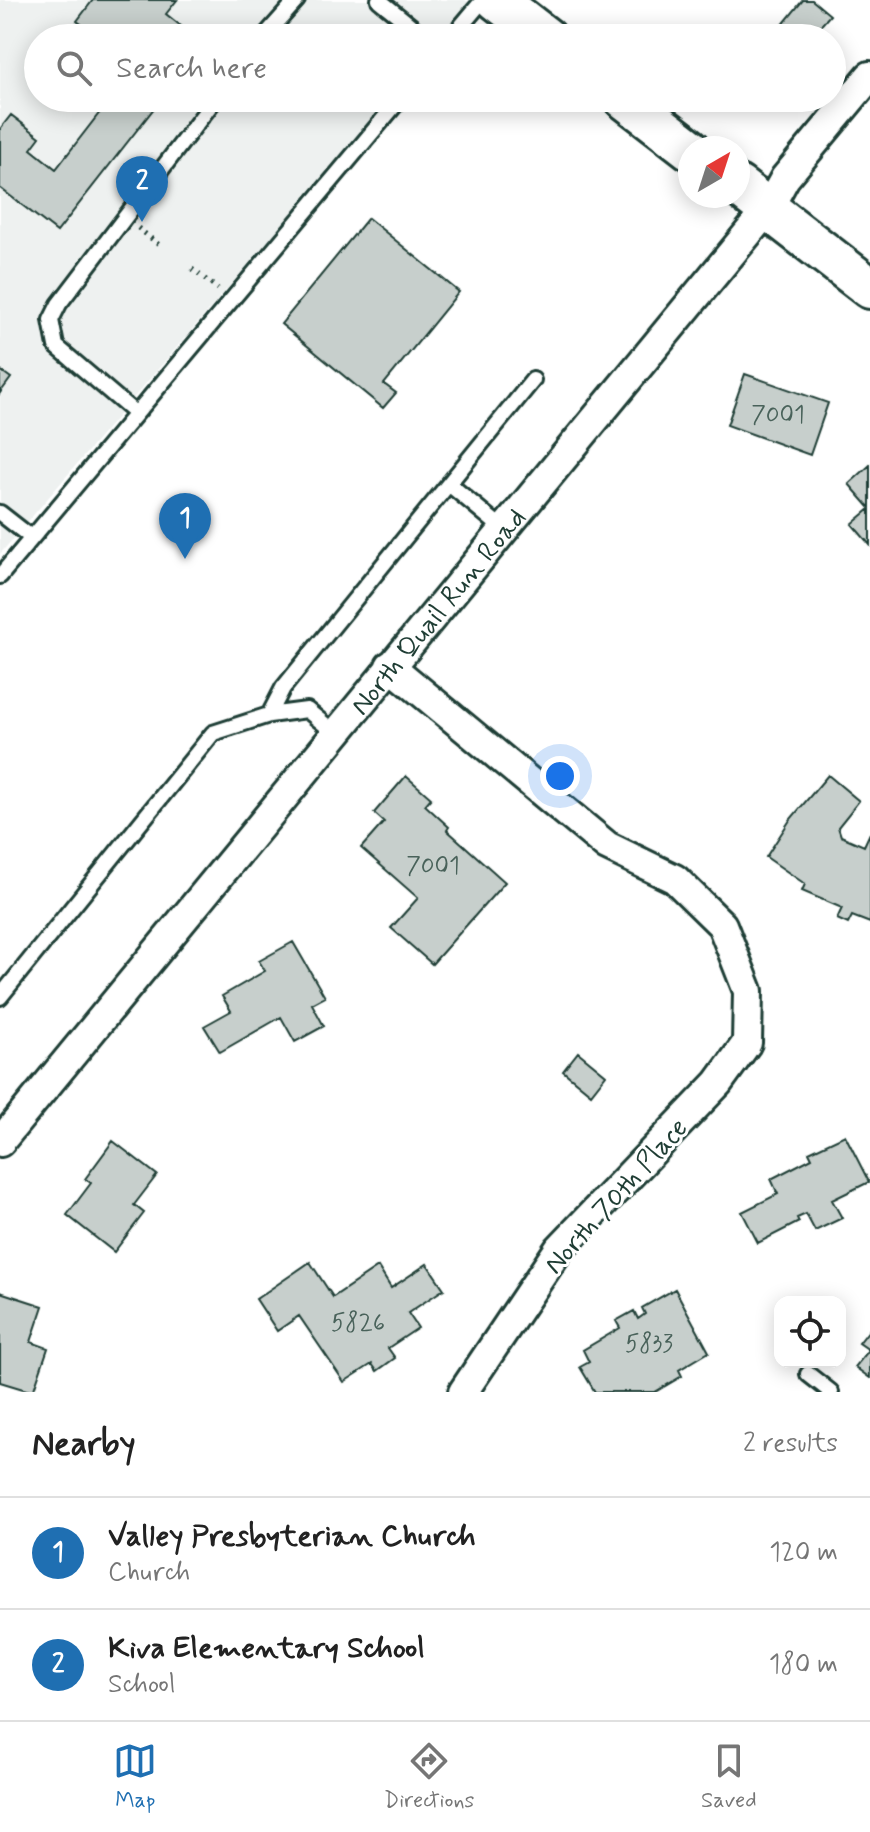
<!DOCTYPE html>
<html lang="en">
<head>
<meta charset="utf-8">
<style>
  body { margin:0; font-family:Mynerve,sans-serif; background:#f2f2f2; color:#222 }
  .controls { position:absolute; right:24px; bottom:24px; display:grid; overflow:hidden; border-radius:16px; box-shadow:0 4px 20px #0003 }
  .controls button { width:72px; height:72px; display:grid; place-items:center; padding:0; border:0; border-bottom:2px solid #e0e0e0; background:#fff; color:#222; font:40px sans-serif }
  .compass { position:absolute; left:678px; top:136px; width:72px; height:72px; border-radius:50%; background:#fff; box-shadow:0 4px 20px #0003; rotate:39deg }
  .you { position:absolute; left:560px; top:776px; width:28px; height:28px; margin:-20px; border:6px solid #fff; border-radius:50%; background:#1a73e8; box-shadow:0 0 0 12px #1a73e833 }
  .badge { display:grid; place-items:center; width:52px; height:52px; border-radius:50%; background:#1f6fb2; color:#fff; font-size:26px; font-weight:700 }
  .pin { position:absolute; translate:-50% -66px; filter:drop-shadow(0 2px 4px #0008) }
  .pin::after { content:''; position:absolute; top:42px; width:28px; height:24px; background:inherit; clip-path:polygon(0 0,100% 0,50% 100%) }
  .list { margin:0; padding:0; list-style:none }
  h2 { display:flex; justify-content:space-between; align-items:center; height:104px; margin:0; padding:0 32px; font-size:34px }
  h2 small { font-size:26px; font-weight:400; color:#767676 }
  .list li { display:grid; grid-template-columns:52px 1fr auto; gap:24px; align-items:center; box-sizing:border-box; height:112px; padding:0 32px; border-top:2px solid #e0e0e0 }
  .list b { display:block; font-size:30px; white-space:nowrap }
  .list p { margin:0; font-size:26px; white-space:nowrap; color:#767676 }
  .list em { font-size:26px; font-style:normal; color:#767676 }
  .icon { flex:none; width:44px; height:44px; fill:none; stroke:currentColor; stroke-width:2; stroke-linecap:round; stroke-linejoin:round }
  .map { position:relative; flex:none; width:870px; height:1392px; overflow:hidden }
  .search { position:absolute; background:#fff; box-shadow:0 4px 20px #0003; left:24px; right:24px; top:24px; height:88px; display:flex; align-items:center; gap:20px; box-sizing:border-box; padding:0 28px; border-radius:44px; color:#767676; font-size:30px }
  .sheet { height:328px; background:#fff }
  nav { display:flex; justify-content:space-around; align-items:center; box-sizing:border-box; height:112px; border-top:2px solid #e0e0e0; background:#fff; font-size:22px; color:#767676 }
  nav a { display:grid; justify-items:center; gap:4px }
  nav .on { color:#1f6fb2 }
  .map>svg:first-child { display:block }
  .built { fill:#eef1f0 }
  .building { fill:#c7cfcc; stroke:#1f3d34; stroke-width:2 }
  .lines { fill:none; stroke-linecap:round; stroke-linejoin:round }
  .lane-casing { stroke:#1f3d34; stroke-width:20 }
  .street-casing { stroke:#1f3d34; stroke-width:34 }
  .secondary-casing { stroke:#1f3d34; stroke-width:46 }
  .path { stroke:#1f3d34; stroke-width:5; stroke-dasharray:2 6; stroke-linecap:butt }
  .lane { stroke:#fff; stroke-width:14 }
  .street { stroke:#fff; stroke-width:28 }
  .secondary { stroke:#fff; stroke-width:40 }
  .labels { text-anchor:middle; stroke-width:6; stroke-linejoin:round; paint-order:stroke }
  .number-label { font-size:24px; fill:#49625a }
  .street-label { font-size:28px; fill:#1f3d34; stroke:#fff }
</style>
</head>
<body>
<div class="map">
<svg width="870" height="1392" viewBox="0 0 870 1392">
  <rect width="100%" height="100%" fill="#fff"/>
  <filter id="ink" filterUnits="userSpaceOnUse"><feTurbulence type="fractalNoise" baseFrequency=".0125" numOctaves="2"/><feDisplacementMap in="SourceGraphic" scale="16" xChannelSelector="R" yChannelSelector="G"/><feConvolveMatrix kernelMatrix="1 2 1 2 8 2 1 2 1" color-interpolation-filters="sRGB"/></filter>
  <g filter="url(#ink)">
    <path class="built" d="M0,0H465L470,4L441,38H38V98H390L0,554Z"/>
    <path class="building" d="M93,0H177L166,14L196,38H70L81,24L77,21Z
      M803,0H812L830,15L810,38H792L780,28Z
      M92,98H162L57,232L0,188V129L11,115L40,137L31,149L56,169L104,107Z
      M368,218L459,292L384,384L396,393L383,408L281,324Z
      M0,370L11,378L0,393Z
      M745,374L828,403L810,455L727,425Z
      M870,465V508L849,484Z
      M870,509V545L852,524Z
      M828,775L859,801L838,827L841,836L864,846L870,833V923L852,916L848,924L837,919L842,908L802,891L805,884L766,857L790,820Z
      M406,776L431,798L425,805L449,827L447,830L505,882L432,964L391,928L418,898L361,848L384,822L374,813Z
      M293,942L325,997L312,1004L324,1026L295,1042L281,1017L220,1052L204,1026L231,1011L222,996L265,971L259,961Z
      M578,1052L606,1075L591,1094L563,1071Z
      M845,1135L869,1182L832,1200L842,1218L815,1231L806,1214L797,1218L799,1222L758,1243L742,1212L778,1194L771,1179L812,1158L809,1152Z
      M113,1141L157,1175L134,1205L144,1213L114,1252L67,1215L91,1183L85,1179Z
      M310,1262L333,1297L378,1267L391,1288L427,1264L444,1289L408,1313L418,1328L388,1348L395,1358L377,1371L372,1364L344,1382L299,1316L277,1331L256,1299Z
      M675,1289L709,1352L679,1370L682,1376L655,1392H595L580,1367L589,1362L583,1350L620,1328L616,1321L634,1311L638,1319L645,1314L642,1308Z
      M0,1292L43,1306L31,1342L48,1348L33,1392L0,1382Z
      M870,1329V1378L855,1367L869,1350L859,1343Z"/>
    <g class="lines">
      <defs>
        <path id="lane" d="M379,0L426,38
          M263,38L297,0
          M451,38L483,0
          M136,414L56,346L51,320L59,304L216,98
          M449,484L503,529
          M0,513L32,538
          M0,576L401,98
          M269,715L307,710L335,733
          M0,997L213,733L269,715L283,688L533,380
          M808,1374L831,1392"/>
        <g id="street">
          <path d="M390,666L607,846L675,879L722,925L748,991L747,1043L718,1083L559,1249L463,1392"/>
          <path id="s1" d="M0,1142L768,209L785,178L870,76"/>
        </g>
        <path id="secondary" d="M497,0L546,38
          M624,98L690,149
          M738,186L870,288"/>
      </defs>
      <use href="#lane" class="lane-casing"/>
      <use href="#street" class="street-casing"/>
      <use href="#secondary" class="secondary-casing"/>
      <path class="path" d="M138,228L162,247
        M192,269L218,289"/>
      <use href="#lane" class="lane"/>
      <use href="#street" class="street"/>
      <use href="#secondary" class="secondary"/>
    </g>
  </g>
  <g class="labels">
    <g class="number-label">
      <text x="778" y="422">7001</text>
      <text x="433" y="873">7001</text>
      <text x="358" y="1330">5826</text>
      <text x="649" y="1351">5833</text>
    </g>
    <g class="street-label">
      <text dy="10" stroke="none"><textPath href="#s1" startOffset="688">North Quail Run Road</textPath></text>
      <text transform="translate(615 1195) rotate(-48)" y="10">North 70th Place</text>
    </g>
  </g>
</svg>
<div class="controls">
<button><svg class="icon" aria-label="locate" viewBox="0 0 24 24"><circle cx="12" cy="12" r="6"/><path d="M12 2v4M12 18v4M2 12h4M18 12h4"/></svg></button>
</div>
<svg class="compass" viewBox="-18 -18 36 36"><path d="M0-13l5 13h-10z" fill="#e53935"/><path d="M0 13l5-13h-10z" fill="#767676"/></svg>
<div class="you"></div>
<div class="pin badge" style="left:185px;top:559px">1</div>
<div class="pin badge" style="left:142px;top:222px">2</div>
<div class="search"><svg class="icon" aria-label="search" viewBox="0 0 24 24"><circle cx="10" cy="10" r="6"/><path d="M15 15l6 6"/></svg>Search here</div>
</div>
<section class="sheet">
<h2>Nearby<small>2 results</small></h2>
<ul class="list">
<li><span class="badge">1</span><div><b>Valley Presbyterian Church</b><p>Church</p></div><em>120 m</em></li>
<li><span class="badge">2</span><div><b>Kiva Elementary School</b><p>School</p></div><em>180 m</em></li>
</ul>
</section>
<nav>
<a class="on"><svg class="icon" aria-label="map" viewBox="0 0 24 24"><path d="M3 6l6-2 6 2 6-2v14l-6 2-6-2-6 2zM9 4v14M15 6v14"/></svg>Map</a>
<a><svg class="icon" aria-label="directions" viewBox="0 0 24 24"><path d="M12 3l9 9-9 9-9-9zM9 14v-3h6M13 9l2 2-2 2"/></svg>Directions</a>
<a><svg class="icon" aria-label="saved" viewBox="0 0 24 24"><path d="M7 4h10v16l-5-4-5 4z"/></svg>Saved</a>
</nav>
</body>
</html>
